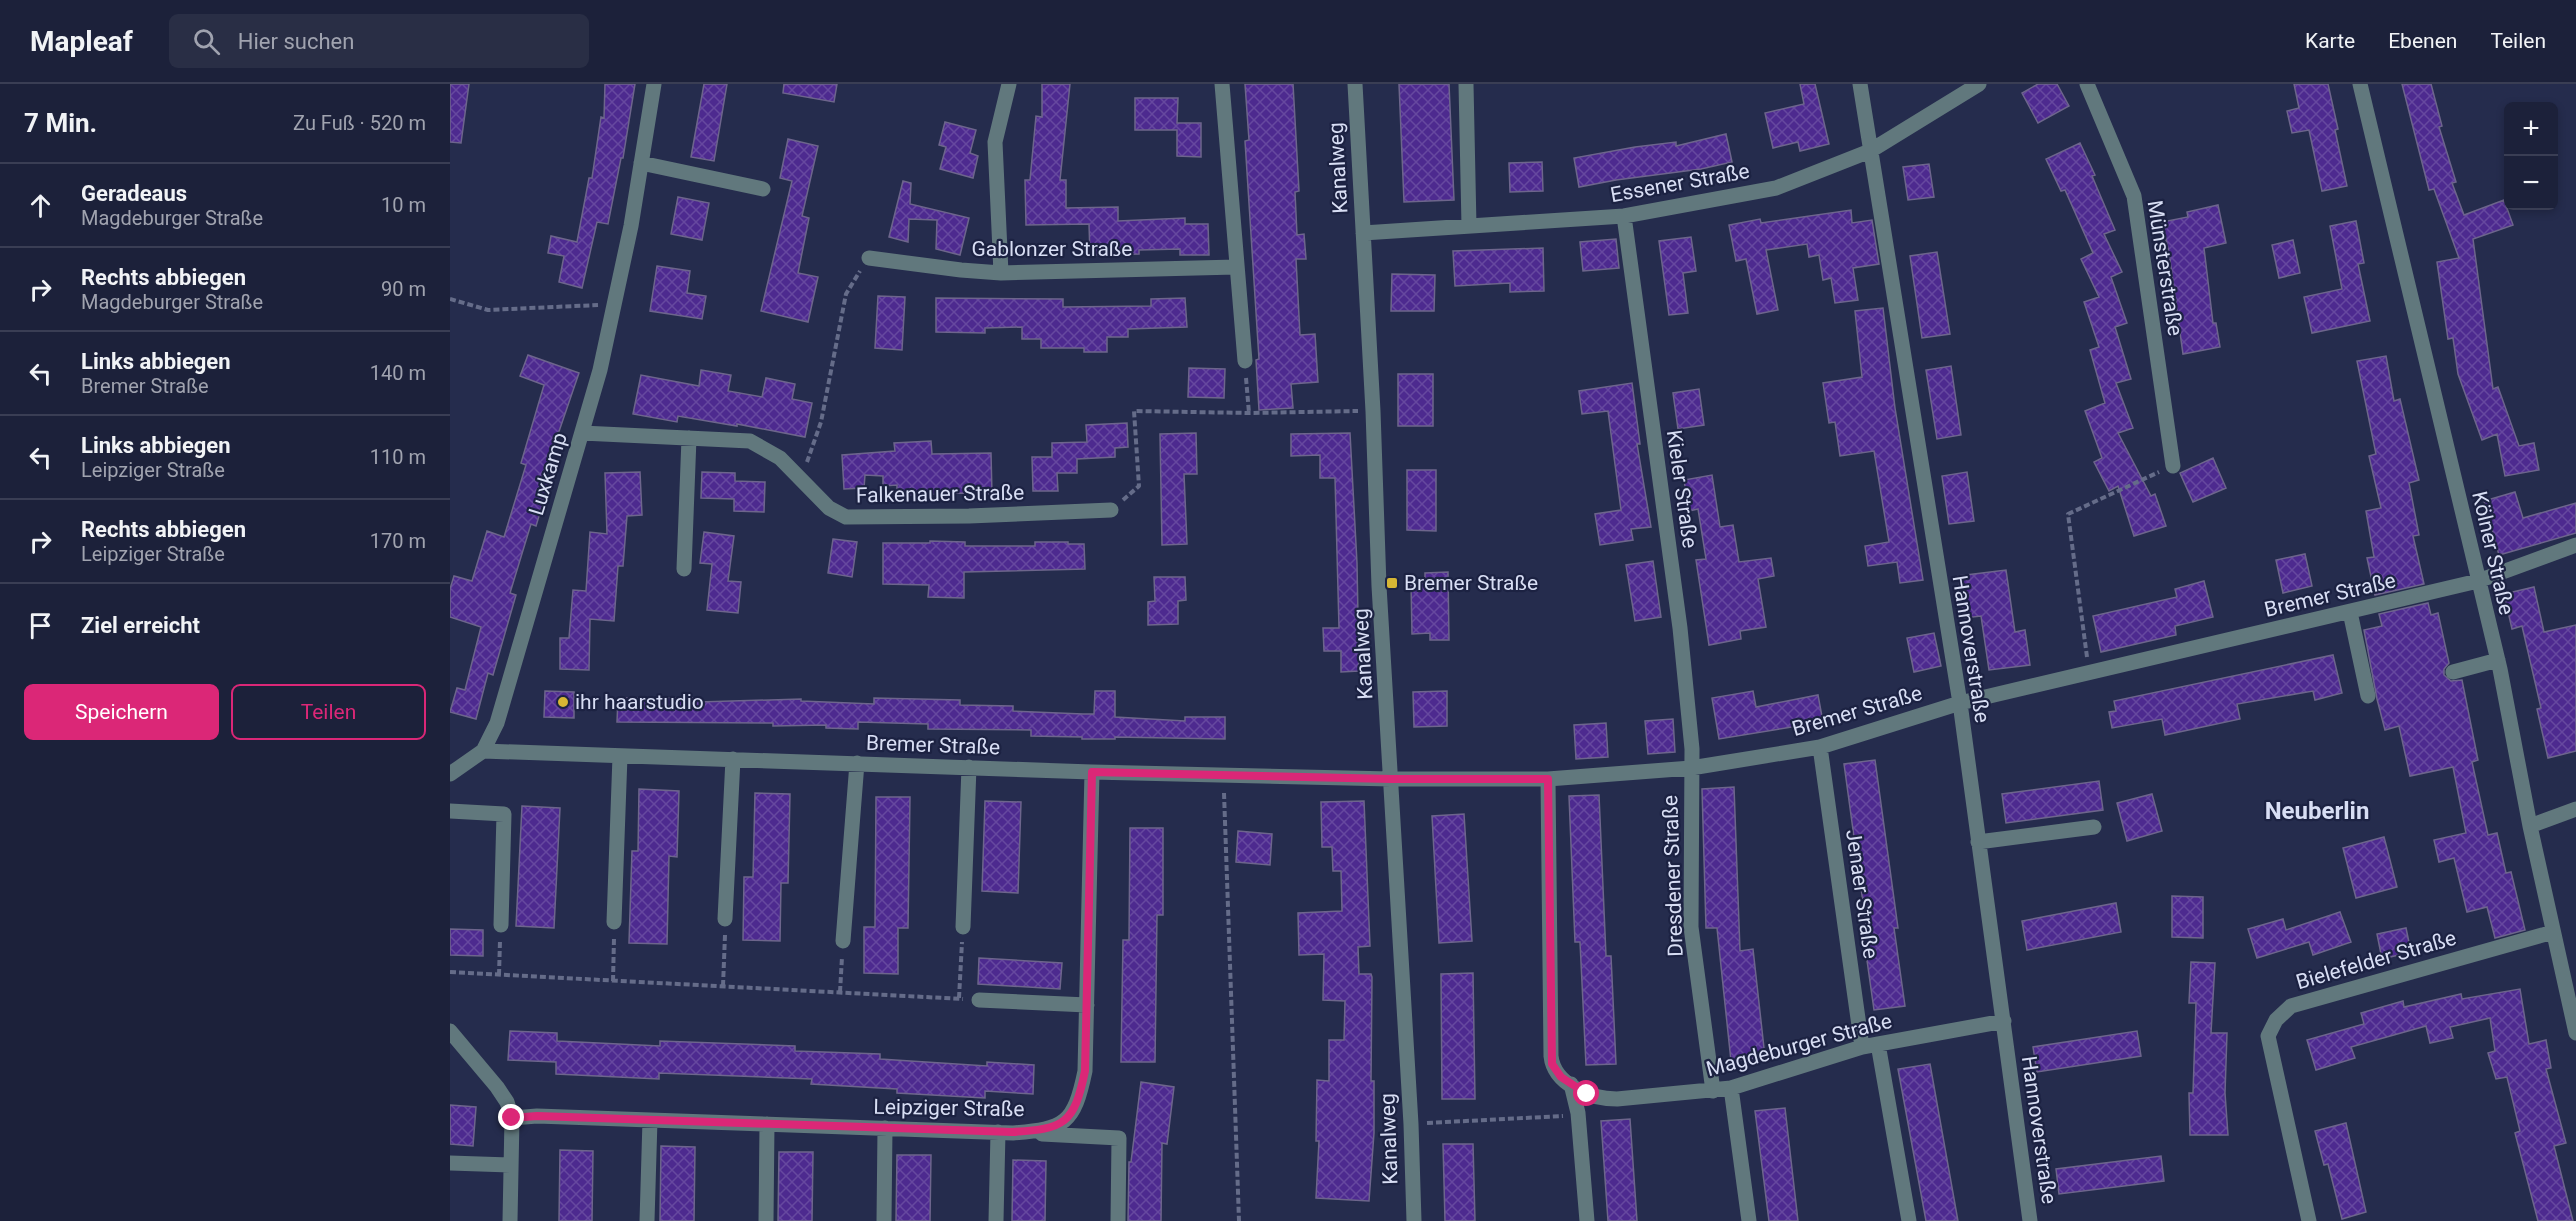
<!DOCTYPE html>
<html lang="de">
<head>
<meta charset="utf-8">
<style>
  body { margin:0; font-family:Roboto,sans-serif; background:#292e45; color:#f1f3f6 }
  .controls { position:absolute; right:18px; top:18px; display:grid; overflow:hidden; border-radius:9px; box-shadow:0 3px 9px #0003 }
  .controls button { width:54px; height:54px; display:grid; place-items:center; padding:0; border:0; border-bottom:2px solid #3a3e54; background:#1c213a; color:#f1f3f6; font:30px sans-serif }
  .stop { position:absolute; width:18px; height:18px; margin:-14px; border:4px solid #db2777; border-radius:50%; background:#fff }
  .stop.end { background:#db2777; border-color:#fff; box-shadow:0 2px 6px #0008 }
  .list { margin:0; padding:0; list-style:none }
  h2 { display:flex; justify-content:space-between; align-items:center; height:78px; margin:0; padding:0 24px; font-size:26px }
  h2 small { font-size:20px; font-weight:400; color:#a0a3af }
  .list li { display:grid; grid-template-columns:39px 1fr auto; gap:18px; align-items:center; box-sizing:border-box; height:84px; padding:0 24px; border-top:2px solid #3a3e54 }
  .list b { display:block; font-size:22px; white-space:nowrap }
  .list p { margin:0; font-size:20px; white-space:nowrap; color:#a0a3af }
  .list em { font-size:20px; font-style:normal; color:#a0a3af }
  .actions { display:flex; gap:12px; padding:18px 24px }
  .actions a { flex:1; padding:14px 0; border:2px solid #db2777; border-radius:9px; text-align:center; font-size:21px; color:#db2777 }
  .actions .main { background:#db2777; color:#fff }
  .icon { flex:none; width:33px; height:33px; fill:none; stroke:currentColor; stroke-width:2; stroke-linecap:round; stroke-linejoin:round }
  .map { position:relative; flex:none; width:2126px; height:1137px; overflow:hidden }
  header { display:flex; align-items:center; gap:36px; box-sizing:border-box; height:84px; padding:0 30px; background:#1c213a; border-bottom:2px solid #3a3e54 }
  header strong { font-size:28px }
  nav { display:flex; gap:33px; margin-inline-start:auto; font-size:21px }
  .search { width:420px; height:54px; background:#292e45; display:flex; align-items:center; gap:15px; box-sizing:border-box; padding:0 21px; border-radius:9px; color:#a0a3af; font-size:22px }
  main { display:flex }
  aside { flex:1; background:#1c213a }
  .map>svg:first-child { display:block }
  .building { fill:url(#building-cross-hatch); stroke:#6d658c; stroke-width:1.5 }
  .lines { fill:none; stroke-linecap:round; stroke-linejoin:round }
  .path { stroke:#656c89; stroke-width:4; stroke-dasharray:6 3; stroke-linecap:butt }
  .minor { stroke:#61787d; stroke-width:15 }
  .route { stroke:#db2777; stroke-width:8 }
  .poi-dot { fill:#d6b534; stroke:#1c2242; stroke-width:2 }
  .labels { text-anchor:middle; stroke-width:4.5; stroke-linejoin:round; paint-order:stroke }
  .street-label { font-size:21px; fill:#d8def4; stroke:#1c2242 }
  .poi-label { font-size:21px; fill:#d8def4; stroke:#1c2242; text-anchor:start }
  .quarter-label { font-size:24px; font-weight:bold; fill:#d8def4; stroke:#1c2242 }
</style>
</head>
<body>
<header>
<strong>Mapleaf</strong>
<div class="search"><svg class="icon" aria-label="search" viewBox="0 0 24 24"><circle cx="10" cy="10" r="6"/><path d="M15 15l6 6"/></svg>Hier suchen</div>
<nav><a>Karte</a><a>Ebenen</a><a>Teilen</a></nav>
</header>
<main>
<aside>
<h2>7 Min.<small>Zu Fuß · 520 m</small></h2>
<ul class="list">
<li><svg class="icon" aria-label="ahead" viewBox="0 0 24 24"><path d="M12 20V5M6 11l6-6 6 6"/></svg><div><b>Geradeaus</b><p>Magdeburger Straße</p></div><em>10 m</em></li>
<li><svg class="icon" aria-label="right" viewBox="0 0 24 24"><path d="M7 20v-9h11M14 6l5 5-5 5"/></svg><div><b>Rechts abbiegen</b><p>Magdeburger Straße</p></div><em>90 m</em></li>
<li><svg class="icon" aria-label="left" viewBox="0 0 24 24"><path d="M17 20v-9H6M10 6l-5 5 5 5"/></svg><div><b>Links abbiegen</b><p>Bremer Straße</p></div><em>140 m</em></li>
<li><svg class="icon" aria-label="left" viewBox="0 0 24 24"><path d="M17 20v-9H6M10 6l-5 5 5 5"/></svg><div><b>Links abbiegen</b><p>Leipziger Straße</p></div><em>110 m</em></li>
<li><svg class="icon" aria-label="right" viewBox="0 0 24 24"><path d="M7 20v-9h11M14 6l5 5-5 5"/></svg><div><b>Rechts abbiegen</b><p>Leipziger Straße</p></div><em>170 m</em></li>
<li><svg class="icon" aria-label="arrive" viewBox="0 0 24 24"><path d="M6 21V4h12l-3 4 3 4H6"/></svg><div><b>Ziel erreicht</b></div></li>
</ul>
<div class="actions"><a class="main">Speichern</a><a>Teilen</a></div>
</aside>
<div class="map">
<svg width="2126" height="1137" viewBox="0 0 2126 1137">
  <defs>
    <pattern id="building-cross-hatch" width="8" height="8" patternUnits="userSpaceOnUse" patternTransform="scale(1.5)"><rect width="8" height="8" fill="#4d2a8f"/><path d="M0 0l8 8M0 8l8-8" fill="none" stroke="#66489f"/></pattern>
  </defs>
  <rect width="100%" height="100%" fill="#252c4d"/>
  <path class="building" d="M0,0H19L11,59L0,58Z
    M155,0H185L173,74H171L158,140L147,138L132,204L109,198L114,172L98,169L101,152L127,158L139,94H142L151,33L154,34Z
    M254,0H277L264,77L241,73Z
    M334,0H387L384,18L333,9Z
    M592,0H620L610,96H616V124L668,123V137L735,134V140H758L759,171H730V165L689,166V170L640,171L639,140L576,141L575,96H580L586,32L592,33Z
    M795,0H843L849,107L845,108L847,151L854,150L856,175H846L850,251L865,250L868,298L841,300L843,324L809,326L806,276L809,275L795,57L799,56Z
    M949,0H999L1004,116L954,118Z
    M1350,0H1365L1379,60L1350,67L1348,58L1323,64L1315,29L1354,20Z
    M1588,0H1607L1619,22L1588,39L1572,9Z
    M1844,0H1878L1888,45L1885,46L1897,102L1872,107L1859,46L1842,49L1837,27L1849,24Z
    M1952,0H1981L1992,42L1989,43L2006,98L2002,99L2014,131L2054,116L2063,141L2023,155L2043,305L2048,303L2069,362L2084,359L2089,386L2055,392L2047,350L2032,356L2008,290L2003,254L1998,255L1987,178L2009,174L1984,105L1979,106Z
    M685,14H728L727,39H751V73L727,72V46H685Z
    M495,38L526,46L520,69L528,72L523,94L490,85L496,63L489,61Z
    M1276,50L1282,78L1251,85L1166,96L1129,103L1124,74L1185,63L1226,58V62Z
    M338,55L368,62L352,132L359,134L348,189L368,193L358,238L311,227L342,97L330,94Z
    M1630,59L1645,91L1642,92L1665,146L1654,150L1672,188L1661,193L1677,239L1665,243L1681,295L1666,299L1683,344L1668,349L1701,412L1705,410L1716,442L1684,452L1668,402L1659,407L1644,378L1652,374L1635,327L1655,319L1640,266L1649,263L1634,218L1649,213L1631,175L1643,169L1615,106L1611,107L1596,75Z
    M1092,78L1093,107L1060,108L1059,79Z
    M1479,80L1484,113L1458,116L1453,83Z
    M453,97L461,99L460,120L519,134L510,171L486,165L487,136L459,135L458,158L439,153Z
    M228,113L259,119L252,156L221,150Z
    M1768,121L1776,159L1754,164L1763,239H1766L1770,263L1733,270L1719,169L1712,138L1738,133L1737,128Z
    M1401,126L1402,139L1422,136L1429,180L1403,184L1408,216L1385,219L1381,194L1373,196L1369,171L1359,173L1357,160L1316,166L1328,226L1307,230L1296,175L1286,177L1279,141L1310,135L1311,139Z
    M1906,137L1914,179L1908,180L1920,237L1862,249L1854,213L1892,205L1880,142Z
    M1241,153L1246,187L1233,189L1238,229L1219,231L1209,157Z
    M1166,155L1169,184L1133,187L1130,158Z
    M1843,156L1850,189L1829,194L1822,161Z
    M1093,164L1094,207L1060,208V199L1005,202L1003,167Z
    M1487,168L1500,250L1472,254L1460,172Z
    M207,182L240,187L237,209L256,212L252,235L200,227Z
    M942,190L985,191L984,227H941Z
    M428,212L455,213L452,266L425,264Z
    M486,214L613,215V223L701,222V215L735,214L737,243L678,245V253H657V268H634V264H591V255H572V243L535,244V249L486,248Z
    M1433,224L1445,324L1473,496L1450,499L1447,478L1418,482L1415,462L1439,458L1424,367L1390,372L1385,338L1379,339L1373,299L1412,293L1405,227Z
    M78,271L129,289L92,397L99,399L86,442L81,440L60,509L66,511L43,591L38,589L26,635L0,628L7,604L15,606L31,543L0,533V505L4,492L22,497L37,447L54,453L76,381L71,379L94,301L70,292Z
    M1936,272L1944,317L1950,315L1969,396L1959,399L1969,451L1963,452L1974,500L1925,511L1917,474L1924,473L1916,427L1931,424L1919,372L1926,370L1907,277Z
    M1501,282L1511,351L1487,355L1476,286Z
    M739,284L775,285L774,314L738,313Z
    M251,286L281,291L278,307L312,313L316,294L345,300L342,315L362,319L355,353L287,340V342L228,332L227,338L183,330L191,291L249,302Z
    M948,290H983V342H948Z
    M1182,299L1190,360H1187L1201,443L1181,445L1183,456L1150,461L1145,430L1171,426L1158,327L1132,330L1129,307Z
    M1249,305L1254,341L1228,345L1223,309Z
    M677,339L678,363L665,364V373L627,375V389H607L608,407H583L582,373H602V359L637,358L636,341Z
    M746,349L747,390H734L737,460L712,461L710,350Z
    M900,349L907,479L909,587L891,588V567H874L873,544H889L885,394H870V371L841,372V350Z
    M481,357L482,370L541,369L542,410L508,409L447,412V401L433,402V392L415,391L414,404L394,405L392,371L445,367L444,359Z
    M1763,374L1776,404L1743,418L1730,389Z
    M957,386H986V447L957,446Z
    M190,388L192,431L177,432L173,482H168L164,537L140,535L139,586L110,585V554H119L123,506L136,507L140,448L157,450L155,389Z
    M252,388L285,389V397L315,398L314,428L284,427V415L251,414Z
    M1517,388L1524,437L1499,440L1492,392Z
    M1262,391L1270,443L1283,441L1289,478L1321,474L1324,492L1308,495L1316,543L1290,547L1291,555L1259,561L1246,476L1256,475L1248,425L1239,427L1234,396Z
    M2065,408L2073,434L2126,419V449L2049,471L2034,417Z
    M254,448L284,452L278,497L291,498L288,529L257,526L262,480L250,479Z
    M383,455L407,458L402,493L378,489Z
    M480,457L515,458V462H585V458H618V460H634L635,485L514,488V514L478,513L479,501L433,500V459H480Z
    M1855,470L1862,502L1833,509L1826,476Z
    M1203,477L1211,533L1185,537L1176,481Z
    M1556,486L1565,548L1575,546L1580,581L1539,586L1531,532L1514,534L1508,492Z
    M998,488L999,556H980V549L962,550L961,499H975V489Z
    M704,493H735L736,516L728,517V540L698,541V518L705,517Z
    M1754,497L1763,533L1725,542L1726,551L1651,568L1643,532L1727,513L1725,505Z
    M2084,503L2094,548L2126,541V667L2098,674L2087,625L2091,624L2072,542L2062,545L2054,510Z
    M1978,519L1981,531L1988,529L1999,579L1994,585V591L2001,597L2012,596L2028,676L2022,678L2038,751L2047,749L2056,789L2061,788L2075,846L2045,854L2037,823L2017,828L2004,774L1989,778L1984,756L2016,749L2003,683L1960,692L1949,642L1935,646L1927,615L1914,546L1932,542L1929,530Z
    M1484,549L1491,582L1464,588L1457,554Z
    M1883,571L1892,609L1865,616L1863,607L1787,620L1790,635L1715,651L1712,635L1662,644L1659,628L1666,627L1664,617Z
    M95,607L124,608V634L94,633Z
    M645,607H665V633L735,637V633H775V655L665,653V655H632V653L581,652V646L478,645V640L408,638V645L376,644V641L323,642V639L167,638L168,614H249V618L351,615V617L424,620V614L510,616V621L563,622V627L633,630H644Z
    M997,607V642L964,643L963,608Z
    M1303,607L1306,623L1368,611L1373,638L1269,655L1262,614Z
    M1223,635L1225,668L1198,670L1195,637Z
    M1156,639L1158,673L1126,675L1124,641Z
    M1425,676L1448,844H1444L1455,922L1424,926L1413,848H1417L1394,680Z
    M1649,697L1653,726L1556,739L1552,710Z
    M1284,703L1290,867L1303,865L1315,973L1281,977L1267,844H1256L1252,705Z
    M189,705L229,707L227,773L219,772L217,860L179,859L182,767H188Z
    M305,709L340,710L338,799H331L330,857L293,856L294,793H303Z
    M1702,710L1712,747L1677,757L1667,719Z
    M1149,711L1156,872H1161L1166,980L1136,981L1130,858H1125L1119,712Z
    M426,713H460L458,844H448V890L414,889V843H425Z
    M535,717L571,718L568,809L532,807Z
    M914,717L920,862L908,863L909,890H921L922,893L921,997H924V1049L919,1117L866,1114L869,1057H866L867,996L879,997V956H894L895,917L873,916L874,870L849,871L848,829L892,827L891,787H883L882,763H872L871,718Z
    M72,722L110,724L104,844L66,842Z
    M1014,730L1022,857L989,859L982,732Z
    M680,744H713V831H707L705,978H671L673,856H679Z
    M788,747L822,750L820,781L786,778Z
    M1934,753L1947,803L1906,814L1893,764Z
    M1722,812L1753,813V854L1722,853Z
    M1666,819L1671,848L1577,866L1572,837Z
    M1890,828L1901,858L1863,871L1859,858L1807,874L1798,845L1833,835L1836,846Z
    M1956,844L1961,868L1932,875L1927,850Z
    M0,845L33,846V872L0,871Z
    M529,874L612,879L610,905L528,900Z
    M1741,878L1765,879L1761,949H1777L1775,1009L1778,1051H1740L1739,1009H1743L1746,919H1739Z
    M1023,889L1025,1015H992L991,890Z
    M2070,905L2079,960L2096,956L2101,984L2096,985L2116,1059L2104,1062L2123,1137H2088L2065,1049L2070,1047L2057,993L2046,995L2038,969L2045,967L2040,934L2000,943L2003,954L1980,959L1976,942L1901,963L1905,974L1866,986L1857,956L1914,940L1911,929L1953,917L1954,923L2011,910L2012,915Z
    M60,947L107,949V957L210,962V957L345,962V967L430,970V975L537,982V978L584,981L583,1010L535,1007V1014L447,1009V1005L361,1000L362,995L209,989V995L106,990V978L58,976Z
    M1687,947L1691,972L1587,988L1583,963Z
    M1480,980L1508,1137H1476L1448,985Z
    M691,998L724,1003L717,1060L712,1059L711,1137H678L679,1078H681Z
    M0,1021L26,1023L23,1062L0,1060Z
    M1335,1024L1348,1137H1319L1305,1027Z
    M1180,1035L1187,1137H1158L1151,1037Z
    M1896,1039L1916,1128L1892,1135L1878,1080L1874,1081L1865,1047Z
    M993,1060H1023L1025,1137H995Z
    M211,1062L245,1063L244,1137H210Z
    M110,1066L143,1067L142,1137H109Z
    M329,1068H363L362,1137H328Z
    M447,1071H481L480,1137H446Z
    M1711,1072L1714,1097L1609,1110L1606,1085Z
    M563,1076L596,1077L595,1137H562Z"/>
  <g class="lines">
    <path class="path" d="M0,215L38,226L148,221
      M796,294L799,329
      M357,378L371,338L396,210L410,187
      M673,416L689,402L684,327L799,329L908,327
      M1637,573L1618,430L1709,388
      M774,709L789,1137
      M0,888L513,915
      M49,891L50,857
      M163,897L164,854
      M273,902L275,851
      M390,908L392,873
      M509,914L512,858
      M977,1039L1113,1032"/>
    <path class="minor" d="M772,0L795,277
      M905,0L923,327L929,502L961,1040L964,1137
      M1016,0L1019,142
      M1410,0L1510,619L1580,1137
      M1637,0L1684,112L1723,382
      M1910,0L2050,585L2080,742L2126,949
      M191,79L313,105
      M1174,132L1230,544L1242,665L1241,843L1263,1007
      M913,149L1174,132L1326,104L1420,67L1529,0
      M419,174L511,186L551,189L786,183
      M551,189L545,58L559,0
      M132,349L300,357L330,374L379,424L396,433L519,432L661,426
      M234,485L239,354
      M1900,528L1918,612
      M2003,588L2048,576
      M1370,663L1412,963
      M33,667L642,688L941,695H1098L1241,684L1370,663L1510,619L2028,497L2126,461
      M0,690L33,667L47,639L87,502L150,286L181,142L204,0
      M1098,695L1101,972C1104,1001 1141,1015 1167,1015L1281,1004L1412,963L1554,937
      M0,727L54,730L51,841
      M2080,742L2126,725
      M1528,758L1644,743
      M275,835L283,675
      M164,838L170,672
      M513,843L519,683
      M393,857L407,679
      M529,916L637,921
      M0,947L47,1003L57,1018L62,1034L60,1137
      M1428,960L1459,1137
      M1121,1000L1128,1029L1137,1137
      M1281,1004L1299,1137
      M62,1034L87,1032L563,1049C615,1045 624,1040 635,987L642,688
      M592,1050L669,1054L668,1137
      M0,1079L61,1081
      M197,1137L200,1036
      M316,1137L317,1040
      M434,1137L435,1044
      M546,1137L548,1048
      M1859,1137L1818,952L1826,936L1841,922L2103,848"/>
  </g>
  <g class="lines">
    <path class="route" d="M62,1034L87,1032L562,1048C615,1045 624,1040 635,987L642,688L941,695H1098L1102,980L1111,993L1137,1010"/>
  </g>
  <g class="poi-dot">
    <rect x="936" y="493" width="12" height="12" rx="3"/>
    <circle cx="113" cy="618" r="6"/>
  </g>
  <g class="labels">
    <g class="street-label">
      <text transform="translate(888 84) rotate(-93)" y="7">Kanalweg</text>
      <text transform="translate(1230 99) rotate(-10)" y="7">Essener Straße</text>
      <text x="602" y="172">Gablonzer Straße</text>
      <text transform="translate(1715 184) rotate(81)" y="7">Münsterstraße</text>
      <text transform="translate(98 390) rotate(-73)" y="7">Luxkamp</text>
      <text transform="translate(1232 405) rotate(82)" y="7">Kieler Straße</text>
      <text transform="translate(490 410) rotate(-1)" y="7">Falkenauer Straße</text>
      <text transform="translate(2043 469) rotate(77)" y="7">Kölner Straße</text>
      <text transform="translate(1880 511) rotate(-13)" y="7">Bremer Straße</text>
      <text transform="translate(1521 565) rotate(81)" y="7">Hannoverstraße</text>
      <text transform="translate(913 570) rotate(-93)" y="7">Kanalweg</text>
      <text transform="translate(1407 627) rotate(-16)" y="7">Bremer Straße</text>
      <text transform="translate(483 661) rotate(2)" y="7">Bremer Straße</text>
      <text transform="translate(1223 792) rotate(-92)" y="7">Dresdener Straße</text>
      <text transform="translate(1412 810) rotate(82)" y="7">Jenaer Straße</text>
      <text transform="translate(1926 876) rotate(-16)" y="7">Bielefelder Straße</text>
      <text transform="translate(1349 961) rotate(-15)" y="7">Magdeburger Straße</text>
      <text transform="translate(499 1024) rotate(1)" y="7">Leipziger Straße</text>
      <text transform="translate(1589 1046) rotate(82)" y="7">Hannoverstraße</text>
      <text transform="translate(939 1055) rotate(-92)" y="7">Kanalweg</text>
    </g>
    <g class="poi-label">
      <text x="954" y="506">Bremer Straße</text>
      <text x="125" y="625">ihr haarstudio</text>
    </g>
    <g class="quarter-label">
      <text x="1867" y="735">Neuberlin</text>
    </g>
  </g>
</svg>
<div class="controls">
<button>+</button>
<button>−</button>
</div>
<div class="stop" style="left:1137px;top:1010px"></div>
<div class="stop end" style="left:62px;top:1034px"></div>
</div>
</main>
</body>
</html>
